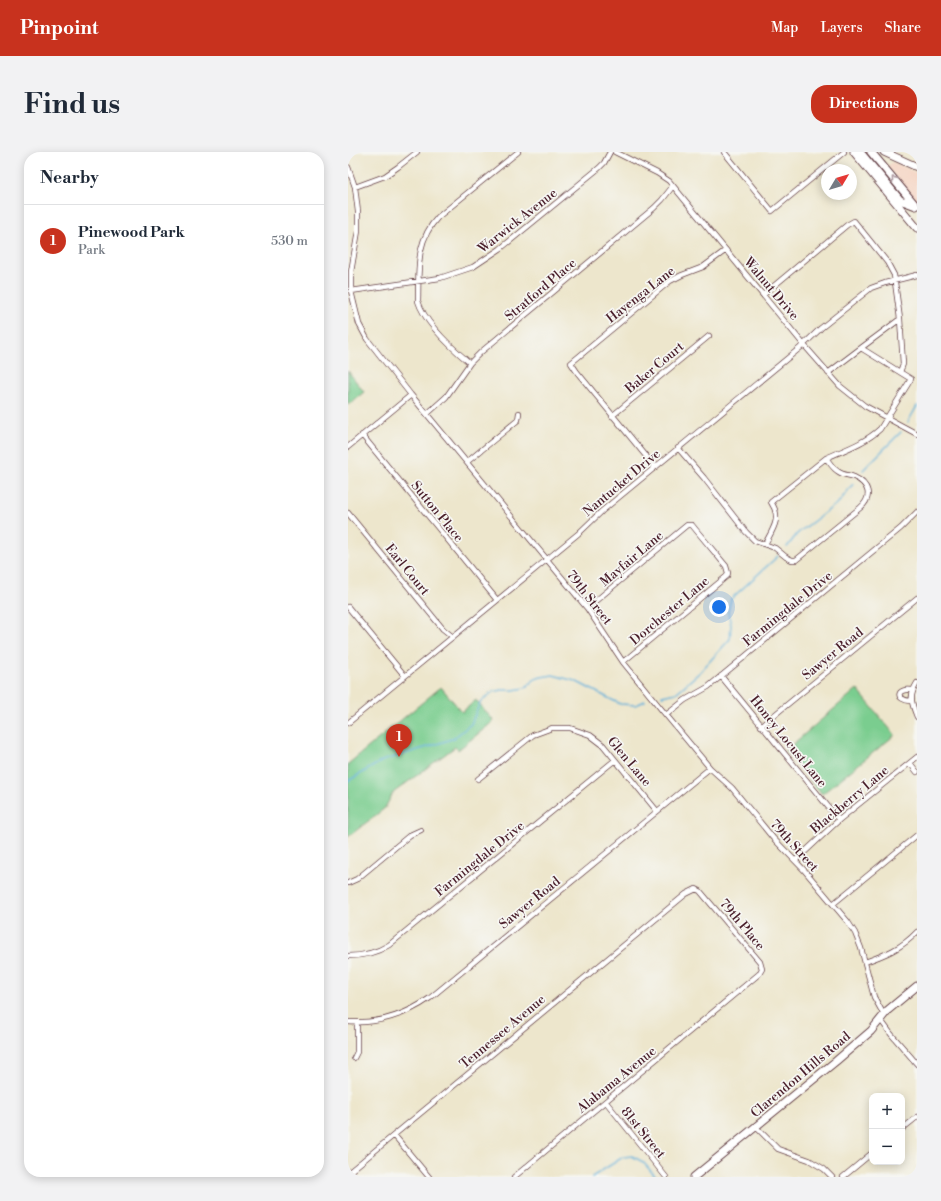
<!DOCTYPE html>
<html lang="en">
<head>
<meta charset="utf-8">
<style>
  body { margin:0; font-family:"Libre Bodoni",serif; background:#f2f2f3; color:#1f2937 }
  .controls { position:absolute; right:12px; bottom:12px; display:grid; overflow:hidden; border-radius:8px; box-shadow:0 2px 10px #0003 }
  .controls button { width:36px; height:36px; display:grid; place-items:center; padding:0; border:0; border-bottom:1px solid #e0e1e3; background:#fff; color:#1f2937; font:20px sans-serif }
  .compass { position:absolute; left:473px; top:12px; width:36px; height:36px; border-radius:50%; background:#fff; box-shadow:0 2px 10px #0003; rotate:52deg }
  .you { position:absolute; left:371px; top:455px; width:14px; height:14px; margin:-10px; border:3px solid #fff; border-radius:50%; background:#1a73e8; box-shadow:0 0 0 6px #1a73e833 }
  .badge { display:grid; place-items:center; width:26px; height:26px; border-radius:50%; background:#c8321e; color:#fff; font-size:13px; font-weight:700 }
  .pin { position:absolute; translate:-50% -33px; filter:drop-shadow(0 1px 2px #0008) }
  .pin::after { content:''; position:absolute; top:21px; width:14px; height:12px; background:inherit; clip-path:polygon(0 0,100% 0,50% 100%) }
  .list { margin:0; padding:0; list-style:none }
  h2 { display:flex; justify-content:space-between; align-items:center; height:52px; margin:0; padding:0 16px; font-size:17px }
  h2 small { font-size:13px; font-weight:400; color:#747a83 }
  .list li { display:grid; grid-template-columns:26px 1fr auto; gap:12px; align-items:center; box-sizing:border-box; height:72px; padding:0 16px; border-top:1px solid #e0e1e3 }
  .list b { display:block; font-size:15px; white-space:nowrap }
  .list p { margin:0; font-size:13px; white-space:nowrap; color:#747a83 }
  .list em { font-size:13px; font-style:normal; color:#747a83 }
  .map { position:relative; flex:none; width:569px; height:1025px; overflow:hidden; border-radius:16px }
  header { display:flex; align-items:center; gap:24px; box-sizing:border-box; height:56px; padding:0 20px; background:#c8321e; color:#fff }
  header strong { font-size:19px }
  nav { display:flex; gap:22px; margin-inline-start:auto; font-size:14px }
  .intro { display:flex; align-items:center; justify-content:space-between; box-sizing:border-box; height:96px; padding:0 24px }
  h1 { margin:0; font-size:28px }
  .button { padding:10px 18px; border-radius:16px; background:#c8321e; color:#fff; font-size:14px; font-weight:700 }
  main { display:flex; gap:24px; padding:0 24px }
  aside { flex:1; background:#fff; border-radius:16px; box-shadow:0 2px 10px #0003 }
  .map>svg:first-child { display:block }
  .built { fill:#f5d3c1 }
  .green { fill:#7acd8f; stroke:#62765d }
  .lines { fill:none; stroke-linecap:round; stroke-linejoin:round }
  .stream { stroke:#5fb0da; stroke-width:1.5 }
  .street-casing { stroke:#623d43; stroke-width:6 }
  .secondary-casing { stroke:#623d43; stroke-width:9 }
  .street { stroke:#fff; stroke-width:4.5 }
  .secondary { stroke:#fff; stroke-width:7 }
  .oneway { stroke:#ae9aa0 }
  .labels { text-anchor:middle; stroke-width:3.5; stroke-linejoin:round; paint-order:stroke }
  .street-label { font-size:13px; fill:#4a1f2b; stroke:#f6f6f2 }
</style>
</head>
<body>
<header>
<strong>Pinpoint</strong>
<nav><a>Map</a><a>Layers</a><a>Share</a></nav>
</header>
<div class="intro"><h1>Find us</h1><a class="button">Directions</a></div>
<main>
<aside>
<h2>Nearby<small></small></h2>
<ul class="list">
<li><span class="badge">1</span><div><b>Pinewood Park</b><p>Park</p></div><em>530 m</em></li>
</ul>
</aside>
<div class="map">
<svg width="569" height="1025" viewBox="0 0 569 1025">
  <rect width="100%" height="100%" fill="#f6f6f2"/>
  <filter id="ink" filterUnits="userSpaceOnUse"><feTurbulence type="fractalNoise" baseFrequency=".025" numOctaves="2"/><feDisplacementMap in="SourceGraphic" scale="8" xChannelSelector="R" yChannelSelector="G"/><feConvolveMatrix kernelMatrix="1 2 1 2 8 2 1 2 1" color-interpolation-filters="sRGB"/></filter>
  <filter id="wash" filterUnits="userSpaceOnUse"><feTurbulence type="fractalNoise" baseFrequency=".012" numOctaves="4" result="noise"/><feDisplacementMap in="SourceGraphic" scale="16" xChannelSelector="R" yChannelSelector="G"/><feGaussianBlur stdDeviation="0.9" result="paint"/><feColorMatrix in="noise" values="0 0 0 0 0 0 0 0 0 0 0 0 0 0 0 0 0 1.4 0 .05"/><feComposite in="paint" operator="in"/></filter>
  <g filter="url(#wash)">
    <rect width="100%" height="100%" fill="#ede6cc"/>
    <path class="built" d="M545,10L569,21V51L539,14Z"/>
    <path class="green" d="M0,219L16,240L0,253Z
      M93,535L114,560L128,548L146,569L110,598L107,595L45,641L37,656L0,685V612Z
      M509,537L547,583L474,642L438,598Z"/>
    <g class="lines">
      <path class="stream" d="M560,270L569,254
        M515,318L553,280
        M439,395L450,381L491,350L505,332
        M314,544L328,541L352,520L382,487L383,473L380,460L383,447L430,404
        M0,629L34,609L89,592L106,586L123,572L132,551L138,545L145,540L154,538H165L177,536L187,527L193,525L205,523L227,529L272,552L288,553L297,549
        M244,1025L275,1005L284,1004L295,1010L308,1025"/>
    </g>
  </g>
  <g filter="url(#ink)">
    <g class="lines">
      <defs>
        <path id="street" d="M267,0L309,21L321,29L456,193L492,234L517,254L569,282
          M376,0L424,59L496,0
          M0,15L7,35L10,60V79L3,120V139L11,172L19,187L63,243L239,456L275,510L318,563L362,616L384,636L425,686L457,719L500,770L507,781L513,796L526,845L536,863
          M7,35L37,24L50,15L69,0
          M3,139L92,126L125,115L152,97L251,16L256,11L262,0
          M415,143L499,73L506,69L539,110L546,123L552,167L555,212L552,220
          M122,211C104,196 77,172 70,149C71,118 67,90 90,65L170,0
          M480,221L513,196
          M79,262L98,245L122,211L133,200L306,56L314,48L325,34
          M264,264L361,184
          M14,283L149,448
          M0,295L63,243
          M330,296L356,326L398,380L407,389L427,396L438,405L444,408H448L512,356C525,345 521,332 506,325C501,323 495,323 491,320C485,317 482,311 478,306C496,298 517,291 532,277L563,227L513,196L552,167
          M119,310L170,268L171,261
          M307,315L229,220L223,211L322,129L334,123L355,115L378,98
          M0,361L95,477L105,485
          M417,392C425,377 434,366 423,350L478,306
          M0,455L57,524
          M239,456L339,373H344L348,378L378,414L380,421L379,424L275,510
          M373,524L491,668
          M569,531C561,544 563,550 569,565
          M563,549C547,548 548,536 564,538
          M318,563L337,548L360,535L553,376L569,360
          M0,571L231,381L254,359L452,196L473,176L523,136L537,131L569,123
          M413,574L569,446
          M562,611L569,620
          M130,627L185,583L204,576H222L242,583L255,593L309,659
          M448,708L491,668L569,605
          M0,731L9,727L62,683L73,678
          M485,752L569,683
          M0,804C16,804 28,801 41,793L267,608
          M517,810C537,803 554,796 569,780
          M532,867L543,882L569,912
          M0,870C29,872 58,863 82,846L362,616
          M6,906L9,900V871
          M258,950L318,1025
          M408,975L430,997L461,1008L476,1017L484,1025
          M554,977L569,965
          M46,983L81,1025
          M0,1021L338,742L348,737L352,739L412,810L414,817L411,822L166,1025
          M495,1025L524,1001"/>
        <path id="secondary" d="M506,0L569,76
          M512,0L552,48L568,54
          M523,0L568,54
          M536,0L569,15
          M346,1025L488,909L523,879L540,858L569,834"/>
      </defs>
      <use href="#street" class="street-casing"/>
      <use href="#secondary" class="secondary-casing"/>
      <use href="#street" class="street"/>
      <use href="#secondary" class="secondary"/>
    </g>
    <defs><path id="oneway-chevron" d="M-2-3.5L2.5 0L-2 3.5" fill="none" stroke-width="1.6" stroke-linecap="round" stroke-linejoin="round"/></defs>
    <use class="oneway" href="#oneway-chevron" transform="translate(546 27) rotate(-129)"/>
  </g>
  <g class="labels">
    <g class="street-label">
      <text transform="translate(169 68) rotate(-38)" y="5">Warwick Avenue</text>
      <text transform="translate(424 136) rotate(50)" y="5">Walnut Drive</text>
      <text transform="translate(192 137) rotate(-40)" y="5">Stratford Place</text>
      <text transform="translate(292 142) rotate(-38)" y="5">Hayenga Lane</text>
      <text transform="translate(306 215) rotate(-40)" y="5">Baker Court</text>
      <text transform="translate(273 330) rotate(-40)" y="5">Nantucket Drive</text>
      <text transform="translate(90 359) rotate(51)" y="5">Sutton Place</text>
      <text transform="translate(283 406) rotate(-40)" y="5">Mayfair Lane</text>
      <text transform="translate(60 417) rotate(51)" y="5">Earl Court</text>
      <text transform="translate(242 445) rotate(52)" y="5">79th Street</text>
      <text transform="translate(439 456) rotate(-39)" y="5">Farmingdale Drive</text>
      <text transform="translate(321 458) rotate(-40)" y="5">Dorchester Lane</text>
      <text transform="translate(484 501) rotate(-39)" y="5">Sawyer Road</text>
      <text transform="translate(441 589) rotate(51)" y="5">Honey Locust Lane</text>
      <text transform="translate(282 609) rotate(50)" y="5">Glen Lane</text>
      <text transform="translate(501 647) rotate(-40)" y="5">Blackberry Lane</text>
      <text transform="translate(447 693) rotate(48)" y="5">79th Street</text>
      <text transform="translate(131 706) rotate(-39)" y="5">Farmingdale Drive</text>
      <text transform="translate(181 750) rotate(-39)" y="5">Sawyer Road</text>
      <text transform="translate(395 772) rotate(50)" y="5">79th Place</text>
      <text transform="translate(154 879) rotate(-40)" y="5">Tennessee Avenue</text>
      <text transform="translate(452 922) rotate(-40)" y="5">Clarendon Hills Road</text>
      <text transform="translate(268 927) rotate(-39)" y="5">Alabama Avenue</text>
      <text transform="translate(296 980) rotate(51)" y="5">81st Street</text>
    </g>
  </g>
</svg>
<div class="controls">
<button>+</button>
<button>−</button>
</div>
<svg class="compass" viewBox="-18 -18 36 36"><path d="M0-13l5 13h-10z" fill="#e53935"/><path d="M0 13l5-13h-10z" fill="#747a83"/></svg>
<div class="you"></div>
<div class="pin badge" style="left:51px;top:605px">1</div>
</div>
</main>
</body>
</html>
